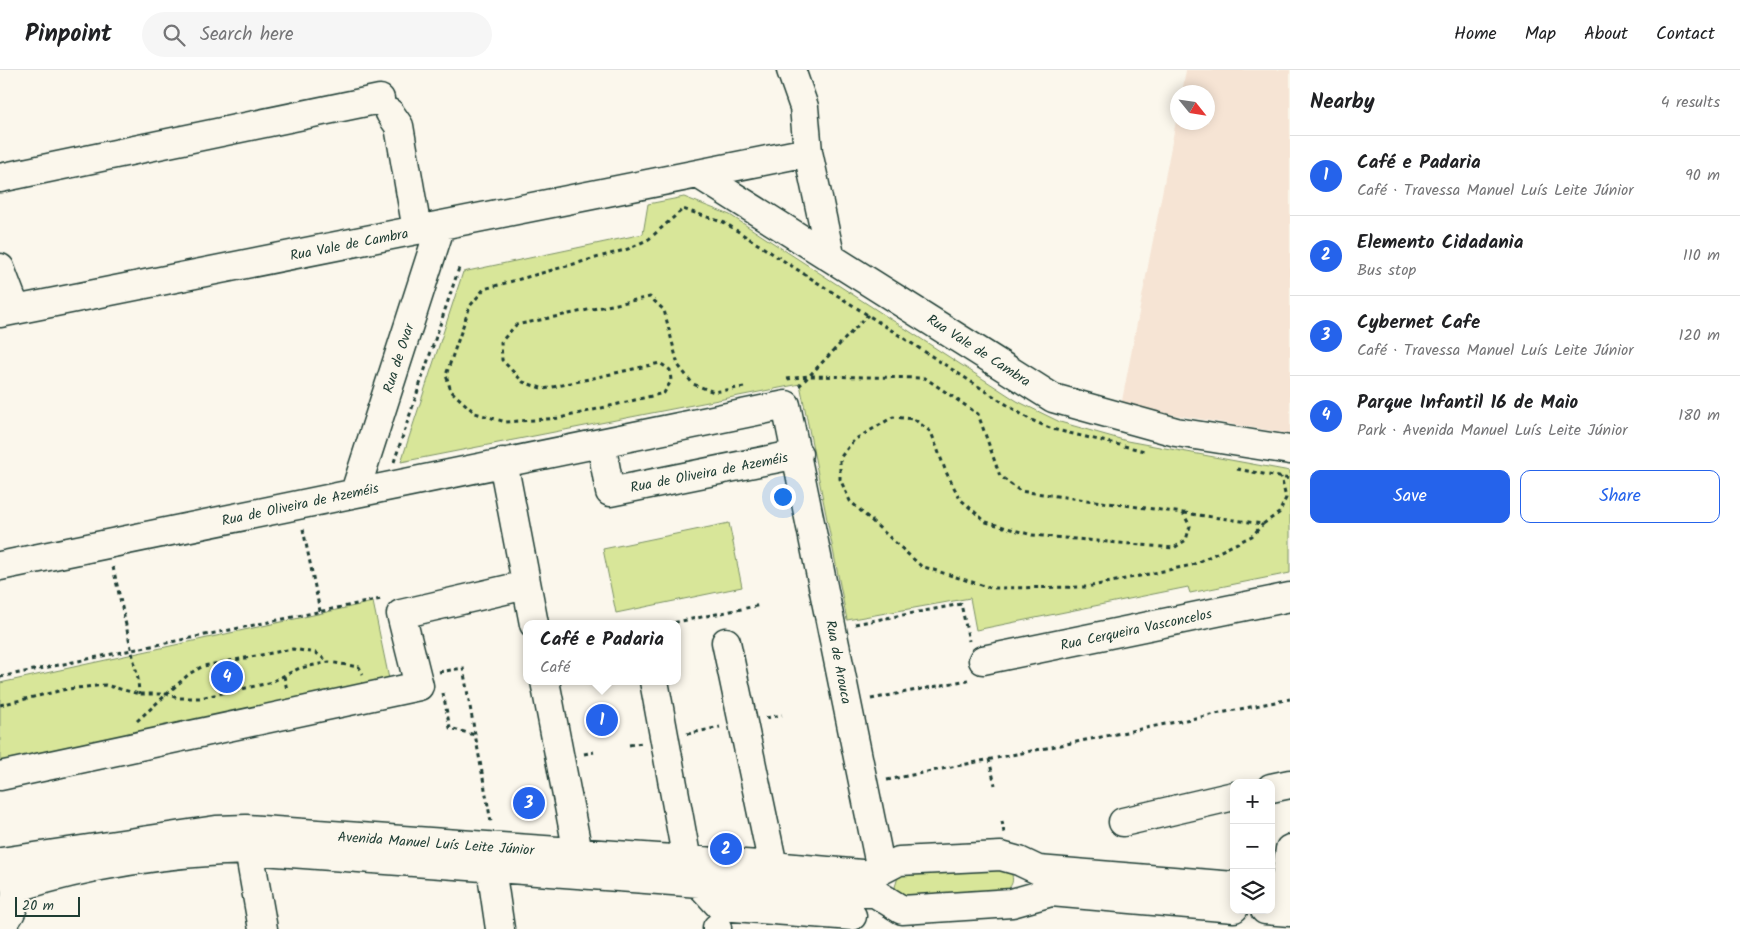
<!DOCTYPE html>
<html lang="en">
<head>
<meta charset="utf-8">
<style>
  body { margin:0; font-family:Kalam,sans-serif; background:#f6f6f6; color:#202124 }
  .controls { position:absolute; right:15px; bottom:15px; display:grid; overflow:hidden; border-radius:10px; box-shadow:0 2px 12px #0003 }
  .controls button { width:45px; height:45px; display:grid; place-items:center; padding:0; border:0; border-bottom:1px solid #e0e0e0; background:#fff; color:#202124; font:25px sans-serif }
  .compass { position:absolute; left:1170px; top:15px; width:45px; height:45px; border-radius:50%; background:#fff; box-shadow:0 2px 12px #0003; rotate:120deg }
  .scale { position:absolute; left:15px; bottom:12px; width:65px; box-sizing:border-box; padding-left:5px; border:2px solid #1f3d34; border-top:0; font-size:14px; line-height:18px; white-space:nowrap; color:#1f3d34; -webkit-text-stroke:4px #fbf7ec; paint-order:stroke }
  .you { position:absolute; left:782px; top:426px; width:18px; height:18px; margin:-12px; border:4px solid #fff; border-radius:50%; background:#1a73e8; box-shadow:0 0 0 8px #1a73e833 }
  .badge { display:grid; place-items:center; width:32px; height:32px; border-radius:50%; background:#2563eb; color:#fff; font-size:16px; font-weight:700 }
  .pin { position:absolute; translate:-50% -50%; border:2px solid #fff; box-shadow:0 1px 5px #0006 }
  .popup { position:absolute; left:523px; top:550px; width:158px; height:65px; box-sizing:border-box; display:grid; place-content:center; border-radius:10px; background:#fff; filter:drop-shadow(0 1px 4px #0005); font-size:16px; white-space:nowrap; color:#757577 }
  .popup b { font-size:19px; color:#202124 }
  .popup::after { content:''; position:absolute; left:50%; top:100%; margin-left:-10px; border:10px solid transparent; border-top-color:#fff }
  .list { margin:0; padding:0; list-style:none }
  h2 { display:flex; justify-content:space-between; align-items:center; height:65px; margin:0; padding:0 20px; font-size:21px }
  h2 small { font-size:16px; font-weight:400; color:#757577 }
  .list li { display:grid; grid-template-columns:32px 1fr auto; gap:15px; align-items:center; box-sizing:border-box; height:80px; padding:0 20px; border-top:1px solid #e0e0e0 }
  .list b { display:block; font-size:19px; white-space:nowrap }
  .list p { margin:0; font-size:16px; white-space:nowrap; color:#757577 }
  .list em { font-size:16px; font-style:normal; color:#757577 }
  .actions { display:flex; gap:10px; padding:15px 20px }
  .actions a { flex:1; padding:11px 0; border:1px solid #2563eb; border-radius:10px; text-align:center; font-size:18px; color:#2563eb }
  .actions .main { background:#2563eb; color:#fff }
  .icon { flex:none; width:28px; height:28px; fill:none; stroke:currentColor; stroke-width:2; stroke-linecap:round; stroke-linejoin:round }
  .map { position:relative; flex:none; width:1290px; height:859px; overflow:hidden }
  header { display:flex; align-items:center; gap:30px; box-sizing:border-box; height:70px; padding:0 25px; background:#fff; border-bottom:1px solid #e0e0e0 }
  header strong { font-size:24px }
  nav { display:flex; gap:28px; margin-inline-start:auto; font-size:18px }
  .search { width:350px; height:45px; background:#f6f6f6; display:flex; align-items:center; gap:12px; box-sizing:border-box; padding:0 18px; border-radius:28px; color:#757577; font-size:19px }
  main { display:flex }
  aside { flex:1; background:#fff }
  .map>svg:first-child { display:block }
  .built { fill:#f6e4d4 }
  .green { fill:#d8e699; stroke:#7c9266 }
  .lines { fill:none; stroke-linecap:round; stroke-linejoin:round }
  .minor-casing { stroke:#1f3d34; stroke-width:31 }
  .path { stroke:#1f3d34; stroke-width:3; stroke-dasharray:4 4; stroke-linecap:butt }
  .minor { stroke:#fbf7ec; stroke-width:28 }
  .labels { text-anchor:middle; stroke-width:4; stroke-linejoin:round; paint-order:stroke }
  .street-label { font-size:14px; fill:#1f3d34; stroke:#fbf7ec }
</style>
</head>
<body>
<header>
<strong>Pinpoint</strong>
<div class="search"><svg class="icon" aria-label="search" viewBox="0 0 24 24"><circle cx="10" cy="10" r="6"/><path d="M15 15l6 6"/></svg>Search here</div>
<nav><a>Home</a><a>Map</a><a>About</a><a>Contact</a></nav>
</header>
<main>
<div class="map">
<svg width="1290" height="859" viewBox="0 0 1290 859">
  <rect width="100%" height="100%" fill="#fbf7ec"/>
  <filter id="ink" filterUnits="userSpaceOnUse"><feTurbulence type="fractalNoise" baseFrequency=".02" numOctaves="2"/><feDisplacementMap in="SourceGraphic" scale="10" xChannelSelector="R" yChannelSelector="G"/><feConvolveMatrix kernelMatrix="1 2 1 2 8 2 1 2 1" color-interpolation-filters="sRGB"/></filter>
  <g filter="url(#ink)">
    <path class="built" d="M1186,0H1290V364L1121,336L1177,46L1178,52H1208V22H1182Z"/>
    <path class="green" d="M684,127L730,145L1017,331L1060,352L1127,371L1290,401V503L1190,523L1188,517L981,559L976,560L970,528L847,550L800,314L401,392L463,202L643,164L648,134Z
      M729,453L742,517L616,543L603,479Z
      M373,532L389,609L0,693V613Z
      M1004,797L1011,801C1014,811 1013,815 1005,822L908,828L899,824L895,817L898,807L908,803Z"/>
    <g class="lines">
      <defs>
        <path id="minor" d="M791,0L804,37L808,82L830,185
          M390,43L399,56L417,160
          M698,104L1053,328L1176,362L1290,380
          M0,108L380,29
          M0,198L16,240
          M0,243L808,82
          M601,373L610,422L798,384
          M503,392L534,554
          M355,422L441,155
          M0,496L786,335L881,800
          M726,572L773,796
          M983,590L1290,527
          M545,611L578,783
          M654,611L687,791
          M0,706L419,616L401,544L526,515
          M1271,718L1290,714
          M1123,752L1234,726
          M249,780L263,859
          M1,792L216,760L246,759L773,796L872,805L899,791L1001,786L1019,791L1038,800L1234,816
          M491,798L500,859
          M699,813L720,836L852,846
          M15,818C90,794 171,782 249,780L837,823H875L902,840L1012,833L1051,822L1234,838
          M1284,820L1290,779
          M1265,840L1290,842
          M0,855C16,843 21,817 8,801
          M717,859V858"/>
      </defs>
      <use href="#minor" class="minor-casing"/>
      <path class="path" d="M787,309L809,306L868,245
        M799,316L809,306L925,308L978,344L1000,406L1020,421L1183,443L1190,456L1186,470L1174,478L1032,465L986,452L960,429L946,402L931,362L914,349L893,347L854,370L840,388V409L850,431L921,496L991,518L1087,517L1192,495L1252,466L1263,454
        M744,317L714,322L693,314L678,295L664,240L650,227L516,255L501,272L502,290L523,312L544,319L660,293L670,300L671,311L664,323L560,348L506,352L475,343L451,321L446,305L470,236L484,219L628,179L649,169L683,139L725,153L1029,349L1052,359L1145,381
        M394,392L460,195
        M1237,399L1290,409
        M1184,443L1263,454L1279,443L1286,428L1281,407
        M303,459L320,541
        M113,497L138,609L139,624
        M667,554L761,535
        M855,554L961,534L969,571
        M439,602L463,598L491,752
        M284,606L287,620
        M0,607L381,529
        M443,623L450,658L475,665
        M871,629L968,610
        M0,635L67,619L105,615L139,624H167L177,628H200L269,613L300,598L329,592L359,597L363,604
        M766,648L782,645
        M137,651L189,604L203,596L293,579L316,583L329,592
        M687,664L720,657
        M629,675L642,673
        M584,684L594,682
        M989,689L995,715
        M887,710L1290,629
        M1002,751L1004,763"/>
      <use href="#minor" class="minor"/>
    </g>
  </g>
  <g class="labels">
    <g class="street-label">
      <text transform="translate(349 174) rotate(-11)" y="5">Rua Vale de Cambra</text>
      <text transform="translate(979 280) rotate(33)" y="5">Rua Vale de Cambra</text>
      <text transform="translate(398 288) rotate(-72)" y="5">Rua de Ovar</text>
      <text transform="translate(709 402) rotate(-11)" y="5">Rua de Oliveira de Azeméis</text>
      <text transform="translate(300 434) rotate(-12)" y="5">Rua de Oliveira de Azeméis</text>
      <text transform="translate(1136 559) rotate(-12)" y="5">Rua Cerqueira Vasconcelos</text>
      <text transform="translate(839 592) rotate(79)" y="5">Rua de Arouca</text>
      <text transform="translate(436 773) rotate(4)" y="5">Avenida Manuel Luís Leite Júnior</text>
    </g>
  </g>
</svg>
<div class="controls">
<button>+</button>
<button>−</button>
<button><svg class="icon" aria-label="layers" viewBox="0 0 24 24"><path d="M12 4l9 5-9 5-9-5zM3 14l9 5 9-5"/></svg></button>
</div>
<svg class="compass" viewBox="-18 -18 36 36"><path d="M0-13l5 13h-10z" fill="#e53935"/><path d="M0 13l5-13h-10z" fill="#757577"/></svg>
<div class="scale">20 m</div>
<div class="you"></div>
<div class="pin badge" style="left:602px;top:650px">1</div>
<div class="popup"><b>Café e Padaria</b>Café</div>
<div class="pin badge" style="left:726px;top:779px">2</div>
<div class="pin badge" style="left:529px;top:733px">3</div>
<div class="pin badge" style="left:227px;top:607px">4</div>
</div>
<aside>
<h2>Nearby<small>4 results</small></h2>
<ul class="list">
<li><span class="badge">1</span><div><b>Café e Padaria</b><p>Café · Travessa Manuel Luís Leite Júnior</p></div><em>90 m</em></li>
<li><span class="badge">2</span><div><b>Elemento Cidadania</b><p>Bus stop</p></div><em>110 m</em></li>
<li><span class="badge">3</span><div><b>Cybernet Cafe</b><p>Café · Travessa Manuel Luís Leite Júnior</p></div><em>120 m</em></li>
<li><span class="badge">4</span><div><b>Parque Infantil 16 de Maio</b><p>Park · Avenida Manuel Luís Leite Júnior</p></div><em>180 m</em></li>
</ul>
<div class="actions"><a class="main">Save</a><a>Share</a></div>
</aside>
</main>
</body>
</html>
